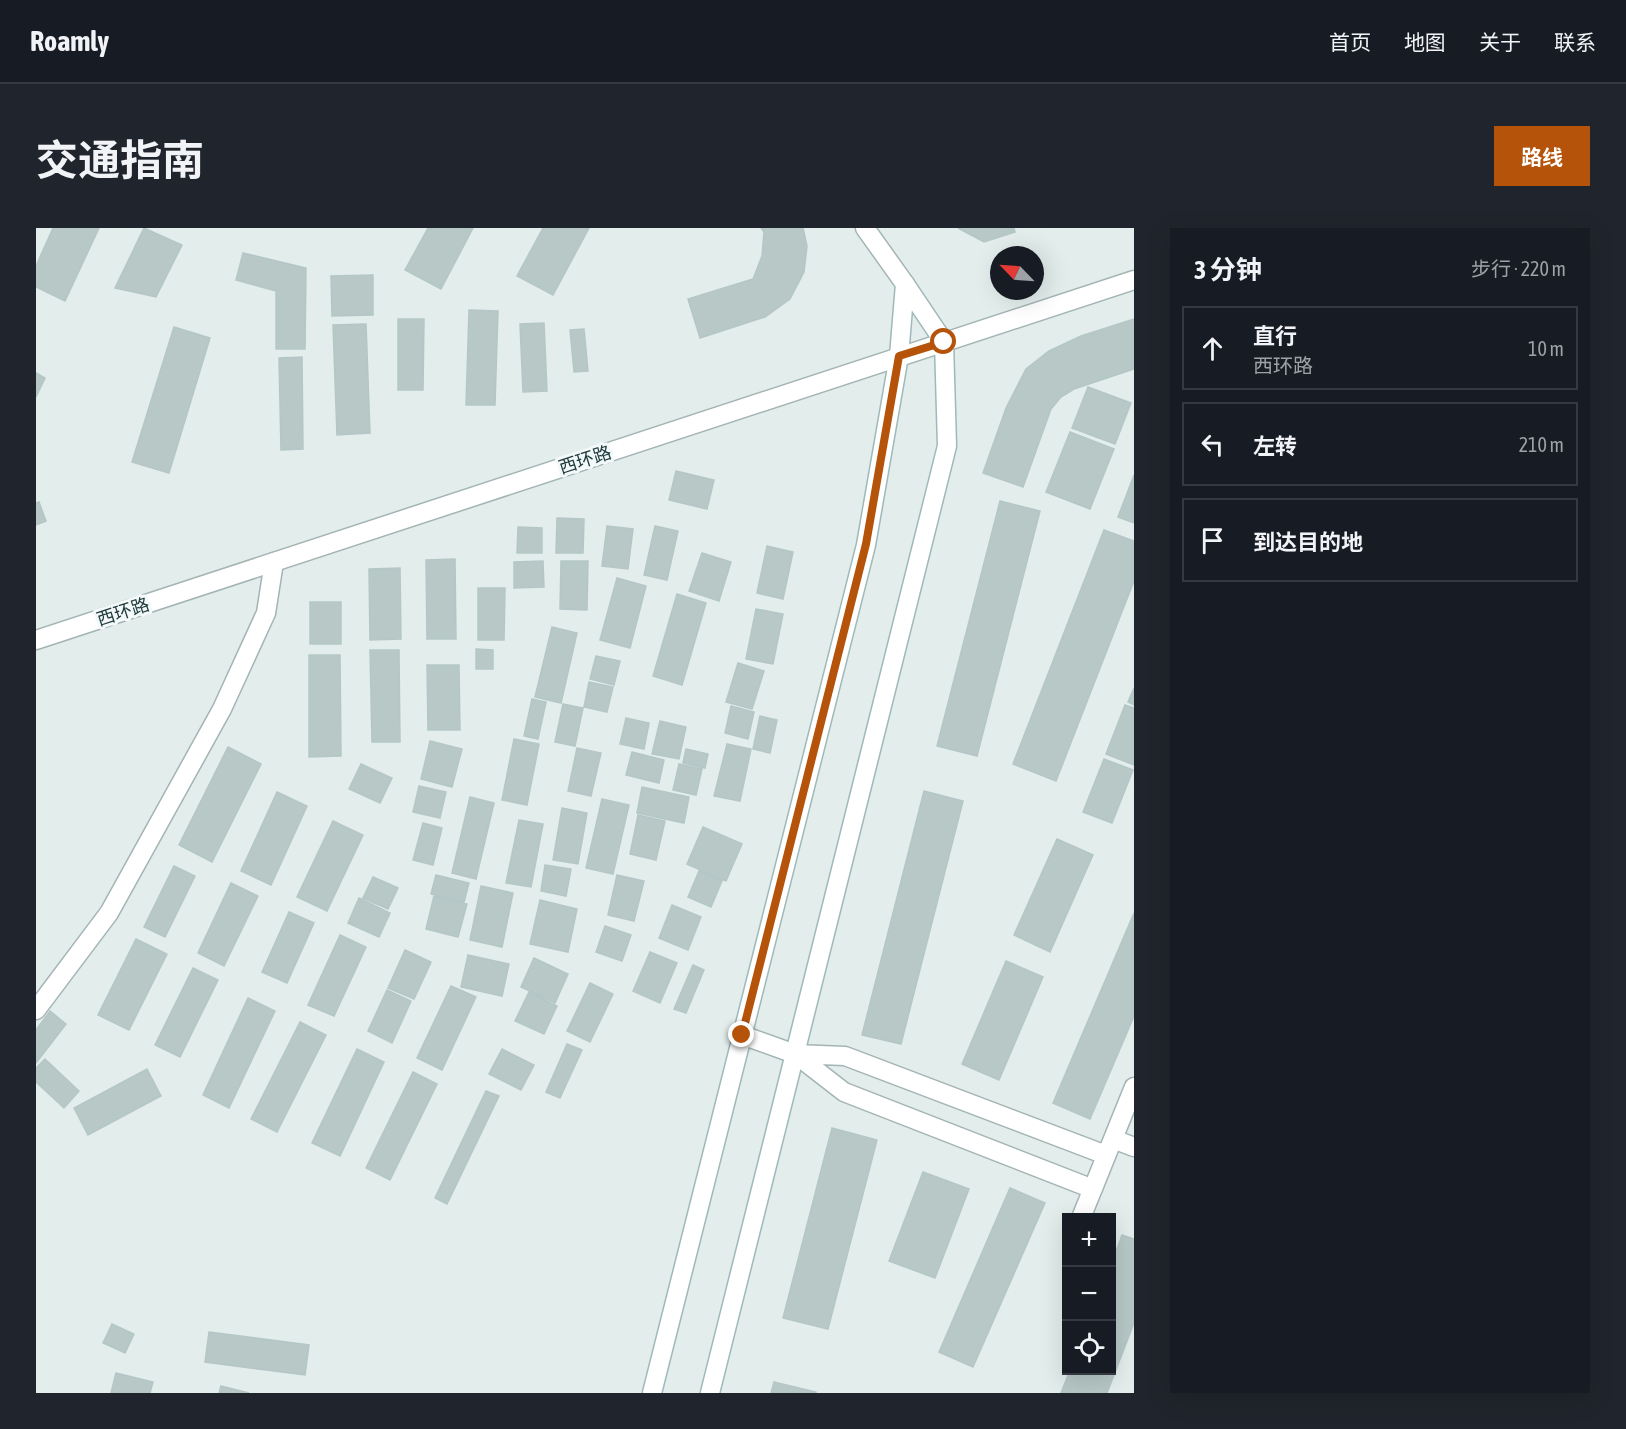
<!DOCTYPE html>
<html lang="zh">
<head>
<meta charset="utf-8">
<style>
  body { margin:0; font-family:"Asap Condensed","Noto Sans SC",sans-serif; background:#20242c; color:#f1f3f6 }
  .controls { position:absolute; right:18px; bottom:18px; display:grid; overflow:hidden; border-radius:0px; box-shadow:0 6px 24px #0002 }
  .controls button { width:54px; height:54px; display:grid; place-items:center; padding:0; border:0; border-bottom:2px solid #363941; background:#171b24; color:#f1f3f6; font:30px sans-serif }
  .compass { position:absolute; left:954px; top:18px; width:54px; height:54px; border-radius:50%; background:#171b24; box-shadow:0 6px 24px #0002; rotate:295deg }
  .stop { position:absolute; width:18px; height:18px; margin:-14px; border:4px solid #b45309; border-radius:50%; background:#fff }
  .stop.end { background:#b45309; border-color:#fff; box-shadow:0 2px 6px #0008 }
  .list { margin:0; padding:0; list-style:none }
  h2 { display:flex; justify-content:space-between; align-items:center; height:78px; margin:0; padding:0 24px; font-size:26px }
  h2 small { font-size:20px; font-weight:400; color:#9ea1a6 }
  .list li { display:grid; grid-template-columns:39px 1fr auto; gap:18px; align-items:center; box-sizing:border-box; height:84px; margin:0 12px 12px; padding:0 12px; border:2px solid #363941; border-radius:0px }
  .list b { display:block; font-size:22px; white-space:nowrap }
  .list p { margin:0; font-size:20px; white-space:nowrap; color:#9ea1a6 }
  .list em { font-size:20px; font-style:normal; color:#9ea1a6 }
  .icon { flex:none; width:33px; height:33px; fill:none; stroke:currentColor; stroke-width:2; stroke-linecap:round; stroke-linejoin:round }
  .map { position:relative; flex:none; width:1098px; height:1165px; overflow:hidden; border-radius:0px }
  header { display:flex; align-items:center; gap:36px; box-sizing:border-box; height:84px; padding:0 30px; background:#171b24; border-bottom:2px solid #363941 }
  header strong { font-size:28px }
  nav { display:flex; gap:33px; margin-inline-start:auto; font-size:21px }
  .intro { display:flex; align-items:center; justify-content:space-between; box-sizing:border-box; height:144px; padding:0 36px }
  h1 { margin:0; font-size:42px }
  .button { padding:15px 27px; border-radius:0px; background:#b45309; color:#fff; font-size:21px; font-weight:700 }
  main { display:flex; gap:36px; padding:0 36px }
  aside { flex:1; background:#171b24; border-radius:0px; box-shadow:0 6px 24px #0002 }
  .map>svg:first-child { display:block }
  .building { fill:#b7c8c6; stroke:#b4c7c6; stroke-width:1.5 }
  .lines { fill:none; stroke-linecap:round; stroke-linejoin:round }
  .minor-casing { stroke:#a4b4b4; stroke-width:21 }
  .tertiary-casing { stroke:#a4b4b4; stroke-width:21 }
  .secondary-casing { stroke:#9fb8b9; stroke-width:21 }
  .minor { stroke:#fff; stroke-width:18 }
  .tertiary { stroke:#fff; stroke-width:18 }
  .secondary { stroke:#fff; stroke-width:18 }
  .route { stroke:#b45309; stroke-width:8 }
  .labels { text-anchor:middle; stroke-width:6; stroke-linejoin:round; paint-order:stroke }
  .street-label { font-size:18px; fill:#213b3e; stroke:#f2f9f8 }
</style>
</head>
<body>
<header>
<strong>Roamly</strong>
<nav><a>首页</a><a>地图</a><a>关于</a><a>联系</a></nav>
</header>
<div class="intro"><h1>交通指南</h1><a class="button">路线</a></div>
<main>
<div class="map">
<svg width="1098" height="1165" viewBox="0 0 1098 1165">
  <rect width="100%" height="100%" fill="#e2edec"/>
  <path class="building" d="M17,0H63L29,73L0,59V38Z
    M108,0L146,17L120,69L79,60Z
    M392,0H437L405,61L369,42Z
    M507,0H553L517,67L481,48Z
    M725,0H767L771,18L768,44L754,71L729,89L664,110L652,71L717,51L726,28L728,4Z
    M922,0H978L979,4L948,14Z
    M207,25L270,40L269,121H240V63L200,52Z
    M337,47V87L296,88L295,48Z
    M433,82L462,83L459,177H430Z
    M362,91H388L387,162H362Z
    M1098,91V141L1038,161L1025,169L1015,181L987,259L947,245L970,180L990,141L1013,123L1045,108Z
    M508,95L511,163L487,164L484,96Z
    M330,96L334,205L301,207L297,97Z
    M138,99L174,110L133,245L96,234Z
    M548,101L552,143L538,144L534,102Z
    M266,129L267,221L245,222L243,130Z
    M0,145L9,150L0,169Z
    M1052,159L1095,175L1079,216L1036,200Z
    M1034,204L1078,221L1054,281L1010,264Z
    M640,243L678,252L671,281L633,272Z
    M1098,247V295L1082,289Z
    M964,273L1004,283L941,528L901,518Z
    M3,274L10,293L0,297V275Z
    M521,290L548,291L547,325H520Z
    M571,298L597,301L592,341L566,338Z
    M619,298L642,303L631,352L608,347Z
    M482,299L506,300V325H481Z
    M1068,302L1098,313V353L1020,553L977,536Z
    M731,318L757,324L747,371L721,365Z
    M666,325L695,334L683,373L653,363Z
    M419,331L420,411H391L390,332Z
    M507,333L508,359L478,360V334Z
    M525,333H552L551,382L524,381Z
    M364,340L365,411L334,412L333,341Z
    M581,350L610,358L594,420L564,412Z
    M442,360H469L468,412H442Z
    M641,366L670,375L646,457L617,448Z
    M274,374H305V416H274Z
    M720,381L747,386L737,436L710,431Z
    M516,399L541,405L525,475L499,469Z
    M440,421L457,422V441H440Z
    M334,422H363L364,514H336Z
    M273,427H304L305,528L273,529Z
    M560,428L584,433L578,457L554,451Z
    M702,435L728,443L716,481L690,474Z
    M391,437H423L424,502H392Z
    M553,454L577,459L571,484L548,479Z
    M1098,460V477L1092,474Z
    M496,471L510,474L502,511L488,508Z
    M527,476L547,480L539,518L519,514Z
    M1089,477L1098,480V537L1070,526Z
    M695,478L718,484L712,511L689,505Z
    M724,488L741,492L734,525L717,521Z
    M590,490L613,495L608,521L584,516Z
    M624,493L650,499L643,531L616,526Z
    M478,511L503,516L491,577L466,572Z
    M394,513L426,521L416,559L385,551Z
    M691,516L715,521L704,573L678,568Z
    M192,519L225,536L176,634L143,617Z
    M541,520L565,525L555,568L532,563Z
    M650,521L672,526L669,540L647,535Z
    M596,524L628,532L623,555L590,547Z
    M1068,531L1097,542L1076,595L1047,584Z
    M325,536L356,550L344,575L313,561Z
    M643,536L666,541L660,567L637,562Z
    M383,558L410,564L404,590L377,584Z
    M606,559L653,569L648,595L601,585Z
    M888,563L927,573L865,816L826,807Z
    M241,564L271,578L235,657L205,643Z
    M434,569L458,575L440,651L416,645Z
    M566,571L593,577L577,646L550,640Z
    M526,580L551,585L542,636L517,632Z
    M602,587L629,593L620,632L594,626Z
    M483,592L507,596L495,659L470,655Z
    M297,593L327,607L291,683L261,669Z
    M387,595L406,600L397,637L377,632Z
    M667,599L706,616L690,653L651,636Z
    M1021,611L1057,627L1014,724L978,707Z
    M509,637L535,641L530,668L505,663Z
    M138,638L159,648L129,709L108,699Z
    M663,643L686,653L675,679L652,669Z
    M400,647L433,655L428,674L395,666Z
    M581,647L608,653L598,693L572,687Z
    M337,649L362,660L352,681L327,670Z
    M195,655L222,668L188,738L162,725Z
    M445,658L477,665L466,719L434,712Z
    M398,668L431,676L422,709L390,701Z
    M323,670L354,685L343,709L312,695Z
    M504,672L541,681L532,724L494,716Z
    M636,677L665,689L652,722L623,710Z
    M253,684L278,695L251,755L226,744Z
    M1098,685V788L1054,891L1017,875Z
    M569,698L595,707L586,733L560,724Z
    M304,707L330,719L298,788L272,777Z
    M100,711L131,726L93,802L62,787Z
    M369,722L395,734L378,771L352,760Z
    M614,724L641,735L624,775L597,763Z
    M432,727L473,736L466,768L425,759Z
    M498,730L532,746L519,775L485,759Z
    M970,733L1007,749L963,852L926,836Z
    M657,737L668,742L650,785L638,781Z
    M157,740L182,752L144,829L119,817Z
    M554,755L577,766L554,814L531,803Z
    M415,758L440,769L406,842L381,830Z
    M351,762L375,773L356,815L332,803Z
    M493,764L521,778L508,806L479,793Z
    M212,770L239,783L193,880L167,867Z
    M14,783L30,796L0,835V802Z
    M264,794L290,807L241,904L215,891Z
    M531,816L546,822L524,870L510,864Z
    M321,821L348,834L304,928L276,915Z
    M466,821L498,837L485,862L453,846Z
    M9,831L43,863L28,880L0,854V840Z
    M111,841L125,868L52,907L38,880Z
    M377,844L401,856L354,952L330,940Z
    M450,863L463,868L411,976L399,970Z
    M796,900L841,912L792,1101L747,1090Z
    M887,944L933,961L899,1050L853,1033Z
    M974,960L1009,975L937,1139L903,1124Z
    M1086,1007L1098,1011V1095L1071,1165H1025L1034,1142H1076V1035Z
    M76,1096L98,1106L89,1125L67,1115Z
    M173,1104L273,1117L269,1147L169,1134Z
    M80,1145L117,1154L114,1165H75Z
    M738,1154L780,1164V1165H735Z
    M185,1158L213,1165H183Z"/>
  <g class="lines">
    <defs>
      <path id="minor" d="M0,782L73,685L186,481L230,385L238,334
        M759,826L809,828L1070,927
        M759,826L808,864L1057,961
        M1077,911L1098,919
        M1045,990L1098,859"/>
      <path id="tertiary" d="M829,0L869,56
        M0,412L1098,52
        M706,807L759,826"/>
      <path id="secondary" d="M616,1165L830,317L863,128L869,56
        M674,1165L911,218L908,114L869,56"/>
    </defs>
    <use href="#minor" class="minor-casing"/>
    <use href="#tertiary" class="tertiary-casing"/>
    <use href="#secondary" class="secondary-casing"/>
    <use href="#minor" class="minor"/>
    <use href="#tertiary" class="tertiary"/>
    <use href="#secondary" class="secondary"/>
  </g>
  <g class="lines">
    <path class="route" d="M706,807L830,316L863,128L908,114"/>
  </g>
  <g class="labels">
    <g class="street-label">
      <text transform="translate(549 232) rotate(-18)" y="6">西环路</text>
      <text transform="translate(87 384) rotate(-18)" y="6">西环路</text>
    </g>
  </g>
</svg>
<div class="controls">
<button>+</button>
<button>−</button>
<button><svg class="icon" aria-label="locate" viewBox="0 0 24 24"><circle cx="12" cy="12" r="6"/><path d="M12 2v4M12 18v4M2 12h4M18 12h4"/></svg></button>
</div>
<svg class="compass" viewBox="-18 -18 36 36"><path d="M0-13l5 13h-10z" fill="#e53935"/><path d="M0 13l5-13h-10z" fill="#9ea1a6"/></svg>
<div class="stop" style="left:908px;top:114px"></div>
<div class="stop end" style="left:706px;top:807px"></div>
</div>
<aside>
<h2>3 分钟<small>步行 · 220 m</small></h2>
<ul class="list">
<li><svg class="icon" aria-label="ahead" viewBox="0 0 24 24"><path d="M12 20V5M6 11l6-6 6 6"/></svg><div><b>直行</b><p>西环路</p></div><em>10 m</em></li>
<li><svg class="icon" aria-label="left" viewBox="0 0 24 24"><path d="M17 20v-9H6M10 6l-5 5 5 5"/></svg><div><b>左转</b></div><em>210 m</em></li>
<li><svg class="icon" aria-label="arrive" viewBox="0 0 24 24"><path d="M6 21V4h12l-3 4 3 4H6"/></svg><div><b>到达目的地</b></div></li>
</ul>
</aside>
</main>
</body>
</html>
